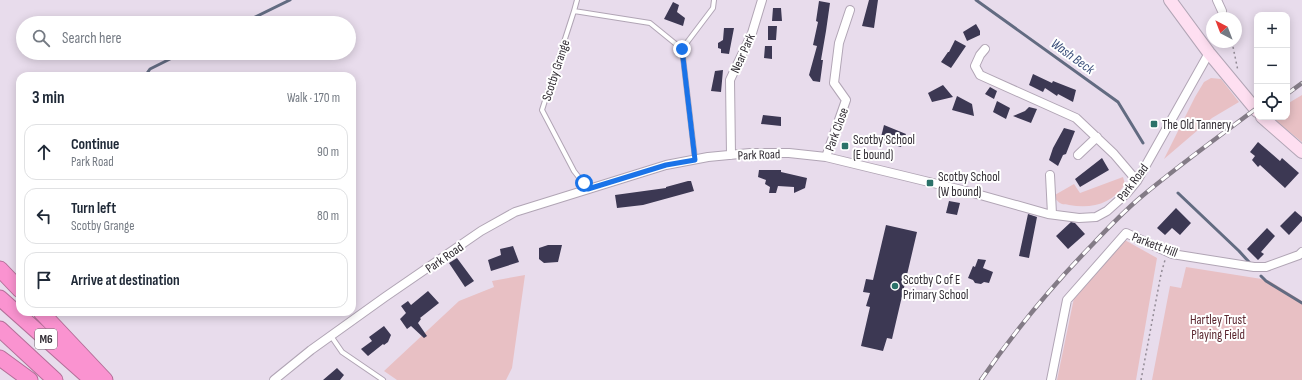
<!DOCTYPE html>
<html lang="en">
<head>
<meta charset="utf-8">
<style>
  body { margin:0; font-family:"Sofia Sans Condensed",sans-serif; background:#f2f2f3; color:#1f2937 }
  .controls { position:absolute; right:12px; top:12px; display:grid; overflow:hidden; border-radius:8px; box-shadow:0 2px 10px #0003 }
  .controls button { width:36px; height:36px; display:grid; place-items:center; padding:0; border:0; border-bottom:1px solid #e0e1e3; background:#fff; color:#1f2937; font:20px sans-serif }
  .compass { position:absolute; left:1206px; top:12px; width:36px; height:36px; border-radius:50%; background:#fff; box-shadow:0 2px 10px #0003; rotate:318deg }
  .stop { position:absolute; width:12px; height:12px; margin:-9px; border:3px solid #1a73e8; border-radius:50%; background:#fff }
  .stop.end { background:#1a73e8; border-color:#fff; box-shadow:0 1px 4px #0008 }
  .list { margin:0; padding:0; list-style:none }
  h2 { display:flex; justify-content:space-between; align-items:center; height:52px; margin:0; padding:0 16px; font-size:17px }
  h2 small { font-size:13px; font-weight:400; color:#747a83 }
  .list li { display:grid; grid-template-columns:26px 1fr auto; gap:12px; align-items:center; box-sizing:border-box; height:56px; margin:0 8px 8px; padding:0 8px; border:1px solid #e0e1e3; border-radius:12px }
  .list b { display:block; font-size:15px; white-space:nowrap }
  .list p { margin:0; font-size:13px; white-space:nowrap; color:#747a83 }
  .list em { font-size:13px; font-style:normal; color:#747a83 }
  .icon { flex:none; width:22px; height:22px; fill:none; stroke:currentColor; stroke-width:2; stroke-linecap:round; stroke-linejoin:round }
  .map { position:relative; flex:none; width:1302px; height:380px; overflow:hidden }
  .search { position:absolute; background:#fff; box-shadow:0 2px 10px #0003; left:16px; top:16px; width:340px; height:44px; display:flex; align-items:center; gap:10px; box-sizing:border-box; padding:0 14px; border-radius:22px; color:#747a83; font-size:15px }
  .panel { position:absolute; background:#fff; box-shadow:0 2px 10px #0003; left:16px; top:72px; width:340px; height:244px; border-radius:12px }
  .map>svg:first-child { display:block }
  .green { fill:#e8c0c4 }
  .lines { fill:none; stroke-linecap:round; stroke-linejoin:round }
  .stream { stroke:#626b81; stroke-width:3 }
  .building { fill:#3c3853 }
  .lane-casing { stroke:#b1a5b5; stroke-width:6 }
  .street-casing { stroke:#b1a5b5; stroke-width:10 }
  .secondary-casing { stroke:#b1a5b5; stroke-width:14 }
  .highway-casing { stroke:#b46f99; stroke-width:17 }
  .path { stroke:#928a95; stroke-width:1.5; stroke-dasharray:2 3; stroke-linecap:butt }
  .lane { stroke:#fff; stroke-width:4 }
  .street { stroke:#fff; stroke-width:8 }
  .secondary { stroke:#fedff1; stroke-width:12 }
  .highway { stroke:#fa93d0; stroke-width:15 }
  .rail-casing { stroke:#837b86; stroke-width:4.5 }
  .rail { stroke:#fff; stroke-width:3; stroke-dasharray:9; stroke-linecap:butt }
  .route { stroke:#1a73e8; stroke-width:5 }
  .poi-dot { fill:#2b7269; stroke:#fff; stroke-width:1.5 }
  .labels { text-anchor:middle; stroke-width:4; stroke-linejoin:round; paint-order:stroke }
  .shield { fill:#fff; stroke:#706c71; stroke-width:1 }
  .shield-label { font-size:12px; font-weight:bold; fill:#322d34 }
  .street-label { font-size:13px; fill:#322d34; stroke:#fff }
  .poi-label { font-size:13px; fill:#322d34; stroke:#fff; text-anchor:start }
  .park-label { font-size:13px; fill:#5a262f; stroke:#fff }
  .water-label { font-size:14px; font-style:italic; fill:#3a4e7a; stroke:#fff }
</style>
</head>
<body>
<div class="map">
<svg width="1302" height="380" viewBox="0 0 1302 380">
  <rect width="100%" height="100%" fill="#e8dcec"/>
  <path class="green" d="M1211,78L1221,79L1239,102L1212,118L1164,159L1195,97L1204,82Z
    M1302,95V142L1271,117H1287V104Z
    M1123,177L1125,184C1112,204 1092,209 1069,205C1067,204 1062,205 1060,203C1058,202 1055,198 1053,196L1074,184L1080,193Z
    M1123,239L1157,258L1136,380H1057L1075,293Z
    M1186,267L1268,280L1302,301V380H1152L1170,286L1181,288Z
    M525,275L512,368L506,380H397L384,371L459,301L494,287L492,281Z"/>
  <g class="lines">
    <path class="stream" d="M976,0L1118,102L1143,143
      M243,23L290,0
      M145,76L150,69L182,53
      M1178,193L1239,251L1249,262
      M1261,276L1266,281L1302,303"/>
  </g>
  <path class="building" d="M869,0H878L874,28L862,26Z
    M819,1L830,3L826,31L821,60H823L820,82L813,81L809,75L817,46L813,45L818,22L816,21Z
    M673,2L679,5L677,12L685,18L683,26L664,19Z
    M773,8H781L782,21H772Z
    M976,24L980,31V35L967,41L963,32Z
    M768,26H777L776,40H768Z
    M724,28H734L729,54L721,53V49L718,48V43L723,40Z
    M955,40L966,46L951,68L941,62L948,52H949Z
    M765,46H772V59L764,58Z
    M723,70L721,92L711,91L715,71Z
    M1033,74L1052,83L1053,81L1076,90L1073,102L1058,94L1057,96L1045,88L1043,92L1029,85Z
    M943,85L953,97L932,102L928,93Z
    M990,87L997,91L994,99L985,94Z
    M957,96L972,104L974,116L952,110Z
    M997,101L1010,108L1006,119L993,112Z
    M1029,107L1037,109L1031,123L1013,116L1025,111Z
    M763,115L781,117V126L761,124Z
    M884,125L906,134L901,147L880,141Z
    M1064,128L1075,131L1066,154L1063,155L1058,166L1049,160L1053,148Z
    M1258,142L1280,161L1282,158L1299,173L1285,188L1260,165L1258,167L1252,160L1255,156L1250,152Z
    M1102,158L1109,170L1080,187L1075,179Z
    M759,170H781V172L807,178L805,188L794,193V187L778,186L776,193H769L770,187L765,184L766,180L758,177Z
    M688,181H691L694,191L643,205L617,208L615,195L666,188V187Z
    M949,201L960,203L957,215L946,213Z
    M1176,208L1191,223L1180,235L1172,228L1165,235L1157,228Z
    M1295,211L1302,217V221L1289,235L1280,226Z
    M1028,214L1037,217L1029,258L1019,256Z
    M1071,222L1075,223L1085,234L1068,249L1056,236Z
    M886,225L917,232L892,339L887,338L883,351L861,346L870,307L866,306L870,293L863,292L866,279L873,280Z
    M1267,228L1275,236L1261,252L1264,254L1258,260L1247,249Z
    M548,245H562L558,262L544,263L539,259V248Z
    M513,246L519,262L491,271L488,260L501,255L500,249Z
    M457,258L474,281L465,287L449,263Z
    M978,259L986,260L983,268L993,272L989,283L984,282L981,284L975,283L973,280L968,278L973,266L975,267Z
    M428,291L439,303L420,318L421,319L418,323L427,336L424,338L411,326L407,329L400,319L406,313L401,306L408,301L411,305Z
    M384,326L391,335L388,342L384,345L383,344L368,356L361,349L372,341L369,337Z
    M337,368L344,375L340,380H323Z"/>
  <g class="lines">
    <defs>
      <path id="lane" d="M574,11L577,0
        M682,49L713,8L714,0
        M588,189L574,171L542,110L574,11L650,23L682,49L695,159
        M331,336L342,352L383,380"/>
      <path id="street" d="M1217,0L1222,11
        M985,49L980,55L975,66L980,75L1076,118L1114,154L1137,181
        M731,155L730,80L752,33L762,0
        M1078,155L1097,137
        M826,157L846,100L834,83L839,43L850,10
        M1050,175L1052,214
        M274,380L311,350L385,297L481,231L515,212L666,165L708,157L750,153H789L826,157L966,191L1048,214L1079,218L1096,217L1107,211L1127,193L1137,181L1209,53
        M1051,380L1067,300L1126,233L1172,254L1254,267H1266L1299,255L1302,252"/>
      <path id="secondary" d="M1170,0L1209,53L1257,111
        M1262,117L1302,152"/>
      <path id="highway" d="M0,269L20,290
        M0,298L92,380
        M41,312L105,380
        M0,329L55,380
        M0,358L30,380"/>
    </defs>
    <use href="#lane" class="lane-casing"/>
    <use href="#street" class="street-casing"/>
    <use href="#secondary" class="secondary-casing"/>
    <use href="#highway" class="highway-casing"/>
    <path class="path" d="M1232,42L1238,71
      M1141,380L1161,274L1165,260"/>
    <use href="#lane" class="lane"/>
    <use href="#street" class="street"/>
    <use href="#secondary" class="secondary"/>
    <use href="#highway" class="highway"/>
    <defs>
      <path id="rail" d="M1287,94L1302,83
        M981,380C1014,332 1050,288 1091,246C1107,229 1123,212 1141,197C1178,166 1218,137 1257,108"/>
    </defs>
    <use href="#rail" class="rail-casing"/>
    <use href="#rail" class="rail"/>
  </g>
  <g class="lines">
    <path class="route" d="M584,183L588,189L666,165L695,160L682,49"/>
  </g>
  <g class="poi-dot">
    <rect x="1150" y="120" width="8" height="8" rx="2"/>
    <rect x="841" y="142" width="8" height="8" rx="2"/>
    <rect x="926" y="179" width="8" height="8" rx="2"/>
    <circle cx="895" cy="286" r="4"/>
  </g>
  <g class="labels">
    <rect class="shield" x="35" y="329" width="22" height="20" rx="3"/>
    <g class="shield-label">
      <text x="46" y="343">M6</text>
    </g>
    <g class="street-label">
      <text transform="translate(742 53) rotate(-66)" y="5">Near Park</text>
      <text transform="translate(555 70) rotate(-72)" y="5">Scotby Grange</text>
      <text transform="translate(836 129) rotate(-70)" y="5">Park Close</text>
      <text transform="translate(759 154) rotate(-2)" y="5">Park Road</text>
      <text transform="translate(1132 182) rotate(-53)" y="5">Park Road</text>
      <text transform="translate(1155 244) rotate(21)" y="5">Parkett Hill</text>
      <text transform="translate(444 257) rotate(-35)" y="5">Park Road</text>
    </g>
    <g class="poi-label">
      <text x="1162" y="129">The Old Tannery</text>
      <text x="853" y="144">Scotby School<tspan x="853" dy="15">(E bound)</tspan></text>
      <text x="938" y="181">Scotby School<tspan x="938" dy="15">(W bound)</tspan></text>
      <text x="903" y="284">Scotby C of E<tspan x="903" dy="15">Primary School</tspan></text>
    </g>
    <g class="park-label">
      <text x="1218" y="324">Hartley Trust<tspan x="1218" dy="15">Playing Field</tspan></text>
    </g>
    <g class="water-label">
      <text transform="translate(1073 56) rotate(36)" y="5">Wash Beck</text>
    </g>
  </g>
</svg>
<div class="controls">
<button>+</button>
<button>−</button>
<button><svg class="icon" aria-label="locate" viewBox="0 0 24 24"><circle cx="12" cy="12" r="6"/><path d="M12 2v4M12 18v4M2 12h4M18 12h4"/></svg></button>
</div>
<svg class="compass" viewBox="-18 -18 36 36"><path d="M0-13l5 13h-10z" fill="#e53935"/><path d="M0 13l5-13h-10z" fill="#747a83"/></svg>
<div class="stop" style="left:584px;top:183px"></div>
<div class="stop end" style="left:682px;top:49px"></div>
<div class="search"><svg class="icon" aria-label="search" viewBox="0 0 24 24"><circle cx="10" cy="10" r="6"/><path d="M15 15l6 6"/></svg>Search here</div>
<section class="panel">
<h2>3 min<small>Walk · 170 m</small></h2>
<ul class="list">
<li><svg class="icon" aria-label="ahead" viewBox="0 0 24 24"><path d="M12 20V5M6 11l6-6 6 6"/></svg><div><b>Continue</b><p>Park Road</p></div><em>90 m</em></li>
<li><svg class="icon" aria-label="left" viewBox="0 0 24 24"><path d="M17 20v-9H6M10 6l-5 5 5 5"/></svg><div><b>Turn left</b><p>Scotby Grange</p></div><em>80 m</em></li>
<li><svg class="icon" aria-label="arrive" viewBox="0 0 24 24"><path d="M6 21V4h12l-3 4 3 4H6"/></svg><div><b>Arrive at destination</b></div></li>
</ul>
</section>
</div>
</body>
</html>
